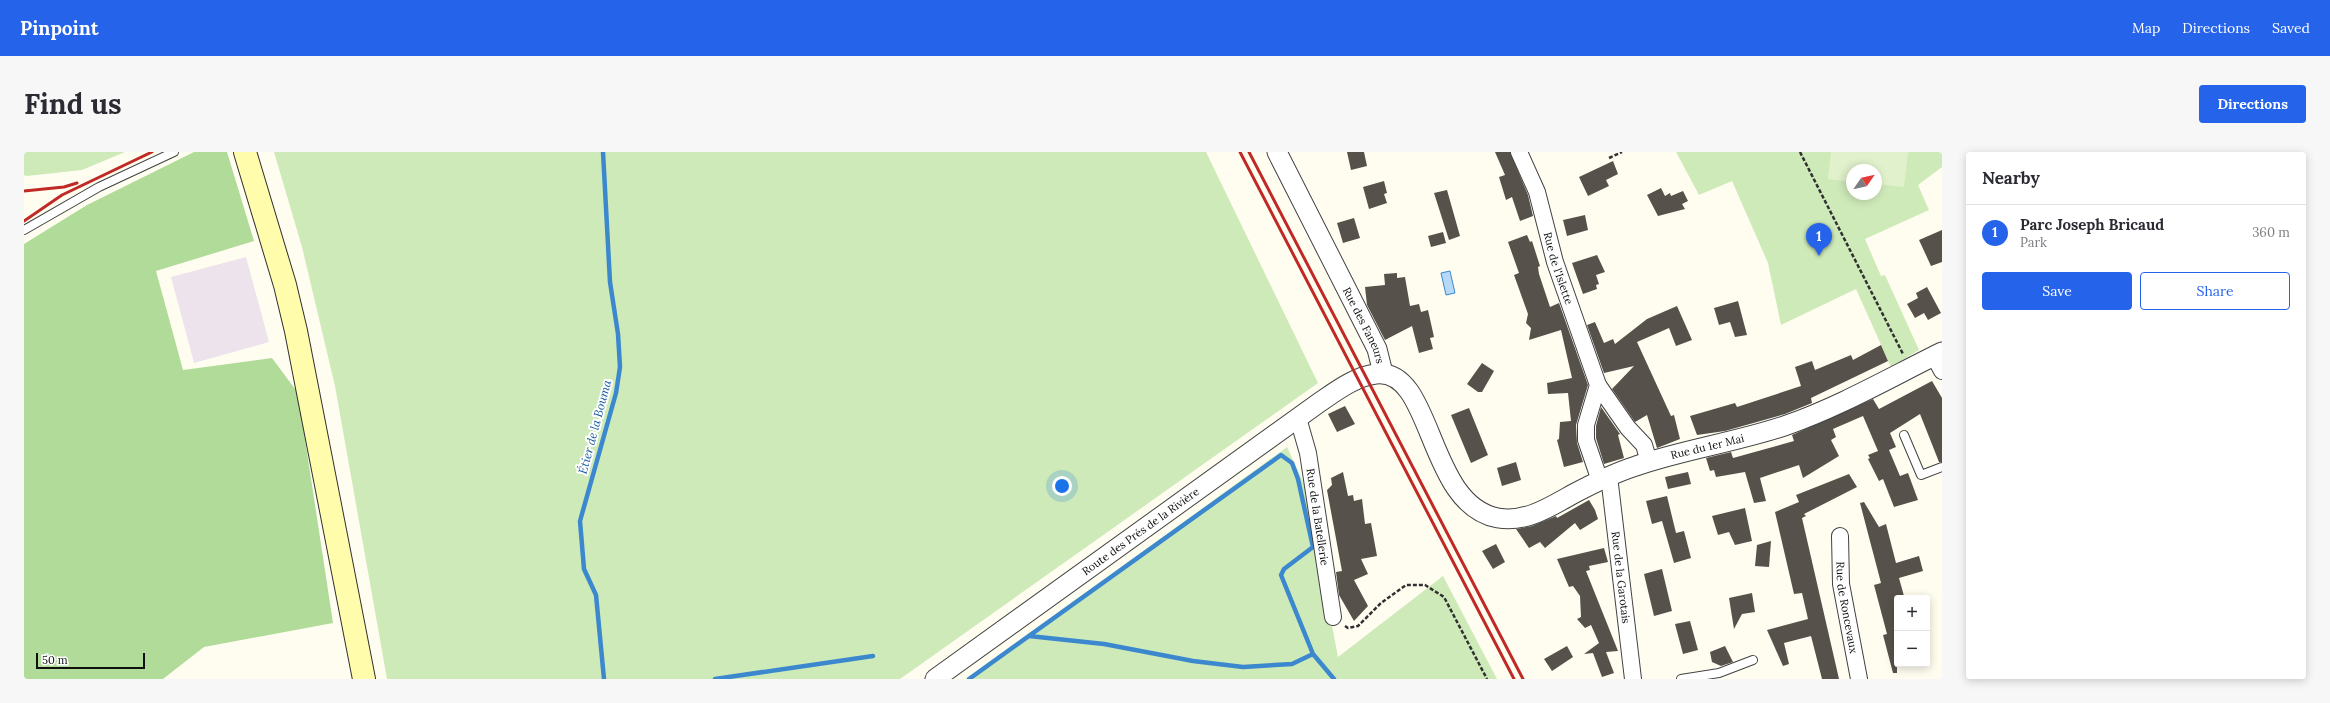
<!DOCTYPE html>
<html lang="en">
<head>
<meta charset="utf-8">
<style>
  body { margin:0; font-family:Lora,serif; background:#f7f7f7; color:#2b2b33 }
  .controls { position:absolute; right:12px; bottom:12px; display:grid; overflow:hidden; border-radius:4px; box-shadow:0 2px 10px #0003 }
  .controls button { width:36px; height:36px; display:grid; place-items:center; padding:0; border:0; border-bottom:1px solid #e1e1e2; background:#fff; color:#2b2b33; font:20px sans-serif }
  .compass { position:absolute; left:1822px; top:12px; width:36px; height:36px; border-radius:50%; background:#fff; box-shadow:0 2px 10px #0003; rotate:56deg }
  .scale { position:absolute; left:12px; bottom:10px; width:109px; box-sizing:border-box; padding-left:4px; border:2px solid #0f0f0f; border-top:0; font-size:11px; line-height:14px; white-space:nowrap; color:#0f0f0f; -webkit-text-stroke:3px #fff; paint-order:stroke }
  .you { position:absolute; left:1038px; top:334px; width:14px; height:14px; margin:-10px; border:3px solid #fff; border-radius:50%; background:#1a73e8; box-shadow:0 0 0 6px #1a73e833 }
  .badge { display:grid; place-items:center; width:26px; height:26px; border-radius:50%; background:#2563eb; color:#fff; font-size:13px; font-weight:700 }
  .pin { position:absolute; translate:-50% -33px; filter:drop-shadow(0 1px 2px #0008) }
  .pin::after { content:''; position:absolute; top:21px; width:14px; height:12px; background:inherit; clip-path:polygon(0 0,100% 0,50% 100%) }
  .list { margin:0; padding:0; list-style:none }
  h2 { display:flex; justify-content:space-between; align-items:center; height:52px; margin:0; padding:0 16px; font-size:17px }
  h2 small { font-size:13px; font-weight:400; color:#7c7c81 }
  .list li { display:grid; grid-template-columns:26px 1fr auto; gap:12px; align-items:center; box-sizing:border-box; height:56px; padding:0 16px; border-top:1px solid #e1e1e2 }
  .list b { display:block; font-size:15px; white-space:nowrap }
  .list p { margin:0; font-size:13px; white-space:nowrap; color:#7c7c81 }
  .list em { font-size:13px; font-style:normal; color:#7c7c81 }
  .actions { display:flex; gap:8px; padding:12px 16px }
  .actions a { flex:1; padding:9px 0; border:1px solid #2563eb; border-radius:4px; text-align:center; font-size:14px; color:#2563eb }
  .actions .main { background:#2563eb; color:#fff }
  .map { position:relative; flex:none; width:1918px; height:527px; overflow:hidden; border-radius:4px }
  header { display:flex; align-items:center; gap:24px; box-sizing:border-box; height:56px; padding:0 20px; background:#2563eb; color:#fff }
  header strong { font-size:19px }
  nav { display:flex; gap:22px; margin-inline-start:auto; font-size:14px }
  .intro { display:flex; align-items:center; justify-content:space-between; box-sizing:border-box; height:96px; padding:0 24px }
  h1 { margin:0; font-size:28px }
  .button { padding:10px 18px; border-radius:4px; background:#2563eb; color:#fff; font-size:14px; font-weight:700 }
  main { display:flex; gap:24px; padding:0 24px }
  aside { flex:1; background:#fff; border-radius:4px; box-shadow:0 2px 10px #0003 }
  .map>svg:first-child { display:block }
  .industrial { fill:#ede3ed }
  .green { fill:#cfeab9; fill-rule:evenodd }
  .forest { fill:#b1db99 }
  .pitch { fill:#e1f1cb }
  .water { fill:#b5d9f6; stroke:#3c88ce }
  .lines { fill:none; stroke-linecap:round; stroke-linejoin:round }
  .stream { stroke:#3c88ce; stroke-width:4.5 }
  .building { fill:#57514b }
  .service-casing { stroke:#424242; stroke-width:10 }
  .minor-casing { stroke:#424242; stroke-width:18 }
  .tertiary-casing { stroke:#424242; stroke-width:21 }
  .secondary-casing { stroke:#313131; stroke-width:24 }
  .path { stroke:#313131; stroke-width:2.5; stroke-dasharray:4 2; stroke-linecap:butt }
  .service { stroke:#fff; stroke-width:8 }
  .minor { stroke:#fff; stroke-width:16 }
  .tertiary { stroke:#fff; stroke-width:19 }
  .secondary { stroke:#fffcab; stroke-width:22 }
  .rail { stroke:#c02a26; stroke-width:3 }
  .labels { text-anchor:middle; stroke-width:4; stroke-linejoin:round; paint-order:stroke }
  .street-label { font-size:11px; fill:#0f0f0f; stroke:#fff }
  .water-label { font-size:12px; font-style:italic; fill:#175aa1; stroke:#fff }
</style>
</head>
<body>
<header>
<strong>Pinpoint</strong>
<nav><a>Map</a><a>Directions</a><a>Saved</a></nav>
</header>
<div class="intro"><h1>Find us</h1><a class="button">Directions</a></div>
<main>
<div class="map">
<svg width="1918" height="527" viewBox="0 0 1918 527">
  <rect width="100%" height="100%" fill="#fffdf0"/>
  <path class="industrial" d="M222,105L245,190L170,211L147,125Z"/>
  <path class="green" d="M0,0H101L58,18L3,24L0,23Z
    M250,0H1182L1294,231L876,527H363L311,234L278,95Z
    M1652,0H1918V15L1894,33L1905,58L1841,87L1857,124L1861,123L1895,198L1867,215L1832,137L1757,173L1744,111L1708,29L1675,43ZM1828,18H1852V42H1828Z
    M1263,295L1281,334L1314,505L1419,424L1473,527H942Z"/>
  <path class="forest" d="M170,0H203L230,89L132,119L159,218L248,206L274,241L309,471L180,495L139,527H0V92L63,53Z"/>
  <path class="pitch" d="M1807,0H1884L1880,35L1852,32V18H1828V30L1804,27Z"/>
  <path class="water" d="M1426,119L1431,141L1422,143L1417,121Z"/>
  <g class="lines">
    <path class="stream" d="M579,0L586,130L594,182L596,215L592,241L556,369L560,417L572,443L580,527
      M1005,484L1080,492L1169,509L1219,515L1268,512L1289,502
      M691,527L849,504
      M945,527L1257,303L1268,311L1274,327L1289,395L1260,417L1257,423L1289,502L1310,527"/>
  </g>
  <path class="building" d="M1323,0H1340L1343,14L1327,18Z
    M1471,0H1486L1504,43L1509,64L1496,69L1488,45L1482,48L1475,25L1481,23Z
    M1589,9L1594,22L1582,28L1585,34L1564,44L1555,25Z
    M1360,29L1363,41L1360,42L1363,51L1345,57L1339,35Z
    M1637,36L1641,44L1646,41L1647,44L1659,39L1664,49L1658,52L1661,57L1634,64L1623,43Z
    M1423,38L1436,84L1425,88L1410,41Z
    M1561,63L1564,78L1543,84L1539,68Z
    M1330,66L1336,86L1319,91L1313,71Z
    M1918,78V110L1907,114L1895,88Z
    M1419,80L1422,91L1407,95L1404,84Z
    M1503,83L1506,90L1508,89L1516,114L1514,115L1515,122L1526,155L1535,151L1564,233L1552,273L1553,291L1559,310L1540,315L1533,288L1535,287L1536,270L1547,269L1544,241L1524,242L1523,231L1548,226L1537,178L1505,188L1507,176L1502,171L1504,162L1490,123L1495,121L1484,90Z
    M1573,103L1581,120L1572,123L1575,132L1572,133L1573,137L1559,142L1548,111Z
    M1373,121V126L1381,125L1386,154L1395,152L1397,160L1404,158L1410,185L1406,186L1409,197L1395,201L1388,174L1361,188L1343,153L1341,135L1361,133L1360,122Z
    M1903,135L1917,161L1904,168L1900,161L1891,166L1883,152L1894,146L1892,141Z
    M1714,149L1723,183L1711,185L1706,170L1695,173L1690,156Z
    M1653,154L1668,188L1652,194L1645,176L1613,190L1647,264L1650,263L1656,287L1633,296L1623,263L1611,270L1588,237L1610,214L1580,221L1563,173L1571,170L1580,191L1589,187L1591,192L1623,167Z
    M1857,193L1864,209L1787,246L1788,251L1761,262L1701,279L1673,283L1666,264L1711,251L1713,255L1777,234L1771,215L1788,209L1791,218L1827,203L1829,208Z
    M1458,211L1470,219L1458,240H1454L1443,232Z
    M1908,229L1918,246V310H1915L1896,262L1866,281L1872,295L1865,298L1876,324L1884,321L1894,348L1870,355L1859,327L1855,329L1844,307L1846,306L1844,303L1854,299L1839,264L1809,277L1812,285L1807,288L1815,304L1779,326L1775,313L1736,326L1742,349L1730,351L1721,320L1692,325L1690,318L1686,319L1682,306L1707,300L1709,306L1770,289L1768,283L1849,247L1855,257Z
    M1321,254L1331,272L1313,280L1304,262Z
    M1577,255L1596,282L1594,283L1600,306L1580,312L1572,286V274Z
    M1445,256L1464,303L1447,311L1427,263Z
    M1492,310L1497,328L1478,334L1473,316Z
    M1319,320L1324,344L1329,343L1330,349L1338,347L1341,372L1347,371L1353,404L1337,407L1344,422L1330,428L1344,454L1330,469L1315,443L1312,420L1318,419L1303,338L1308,333L1307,326Z
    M1664,320L1667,332L1644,337L1641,325Z
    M1825,322L1833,335L1780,362L1782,364L1778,366L1815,527H1798L1787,484L1760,491L1765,512L1759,514L1743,478L1784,467L1778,441L1770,442L1751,360L1775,350L1772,343Z
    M1643,344L1652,381L1660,379L1667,406L1650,411L1638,369L1628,372L1622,349Z
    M1565,348L1571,358L1574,367L1556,378L1551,371L1521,396L1516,390L1505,396L1492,377L1508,374L1532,364L1533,366Z
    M1840,350L1855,375L1862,372L1872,411L1895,404L1899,419L1875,426L1880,444L1873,446V521H1869L1859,483L1863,482L1850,433L1857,431L1836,351Z
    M1721,356L1728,389L1711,393L1705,380L1694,383L1688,364Z
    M1747,389L1745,415L1731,414L1733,393Z
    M1472,392L1481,410L1469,417L1458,399Z
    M1580,396L1584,410L1565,414L1566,418L1562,419L1594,499L1582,500L1590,521L1578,525L1569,501L1560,502L1575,491L1567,473L1561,476L1553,467L1557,465L1556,444L1549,434L1545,435L1533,407Z
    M1638,417L1648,459L1630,464L1620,422Z
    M1728,441L1731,460L1718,462L1710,477L1705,446Z
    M1666,469L1674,498L1659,502L1651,472Z
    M1543,494L1549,505L1528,519L1520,507Z
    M1701,494L1709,510L1697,514L1688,510L1686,500Z"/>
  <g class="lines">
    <defs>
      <path id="service" d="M0,78L75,35L150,0
        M1880,283L1897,323L1918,315
        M1657,527L1695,521L1729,508"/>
      <g id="minor">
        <path id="s1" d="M1495,0L1513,40L1531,110L1574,233L1562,273V288L1576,329"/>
        <path d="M1910,204L1918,219"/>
        <path d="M1574,233L1604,276L1620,293L1625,310"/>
        <path id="s2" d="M1274,266L1284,301L1309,465"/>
        <path id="s3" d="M1585,324L1609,527"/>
        <path id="s4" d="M1816,384L1817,432L1835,527"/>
      </g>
      <g id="tertiary">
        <path id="s5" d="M1253,0L1353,197L1359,221"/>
        <path id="s6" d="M911,527L1296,250C1312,239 1332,224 1352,222C1410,215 1402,353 1474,366C1503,371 1527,354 1551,341C1570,331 1590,321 1612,314C1661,297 1714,290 1763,273C1817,254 1867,225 1918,200"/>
      </g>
      <path id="secondary" d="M221,0L261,133L272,179L340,527"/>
    </defs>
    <use href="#service" class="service-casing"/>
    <use href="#minor" class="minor-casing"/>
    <use href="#tertiary" class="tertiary-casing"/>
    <use href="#secondary" class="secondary-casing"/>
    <path class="path" d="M1776,0L1879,202
      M1585,6L1598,0
      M1321,474L1324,476L1334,474L1357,451L1382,433H1401L1420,445L1463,527"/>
    <use href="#service" class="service"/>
    <use href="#minor" class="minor"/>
    <use href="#tertiary" class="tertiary"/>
    <use href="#secondary" class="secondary"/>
    <path class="rail" d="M1216,0L1490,527
      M1225,0L1499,527
      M0,39L40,35L53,31
      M0,69L38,43L128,0"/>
  </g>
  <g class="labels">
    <g class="street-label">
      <text dy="4" stroke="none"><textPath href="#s1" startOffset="123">Rue de l'Islette</textPath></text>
      <text dy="4" stroke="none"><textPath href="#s5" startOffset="194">Rue des Faneurs</textPath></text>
      <text dy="4" stroke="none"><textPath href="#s6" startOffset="961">Rue du 1er Mai</textPath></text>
      <text dy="4" stroke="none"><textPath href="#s2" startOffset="101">Rue de la Batellerie</textPath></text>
      <text dy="4" stroke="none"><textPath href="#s6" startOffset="253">Route des Prés de la Rivière</textPath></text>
      <text dy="4" stroke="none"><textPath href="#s3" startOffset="102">Rue de la Garotais</textPath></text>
      <text dy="4" stroke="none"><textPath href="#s4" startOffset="72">Rue de Roncevaux</textPath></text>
    </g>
    <g class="water-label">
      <text transform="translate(571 275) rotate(-75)" y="4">Étier de la Bouma</text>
    </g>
  </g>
</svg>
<div class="controls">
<button>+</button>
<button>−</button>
</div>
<svg class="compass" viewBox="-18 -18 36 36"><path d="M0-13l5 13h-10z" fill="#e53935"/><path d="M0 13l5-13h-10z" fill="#7c7c81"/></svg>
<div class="scale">50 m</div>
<div class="you"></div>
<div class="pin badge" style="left:1795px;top:104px">1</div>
</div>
<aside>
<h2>Nearby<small></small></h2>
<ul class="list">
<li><span class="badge">1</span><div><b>Parc Joseph Bricaud</b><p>Park</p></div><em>360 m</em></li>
</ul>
<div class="actions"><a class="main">Save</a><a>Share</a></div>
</aside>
</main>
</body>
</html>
